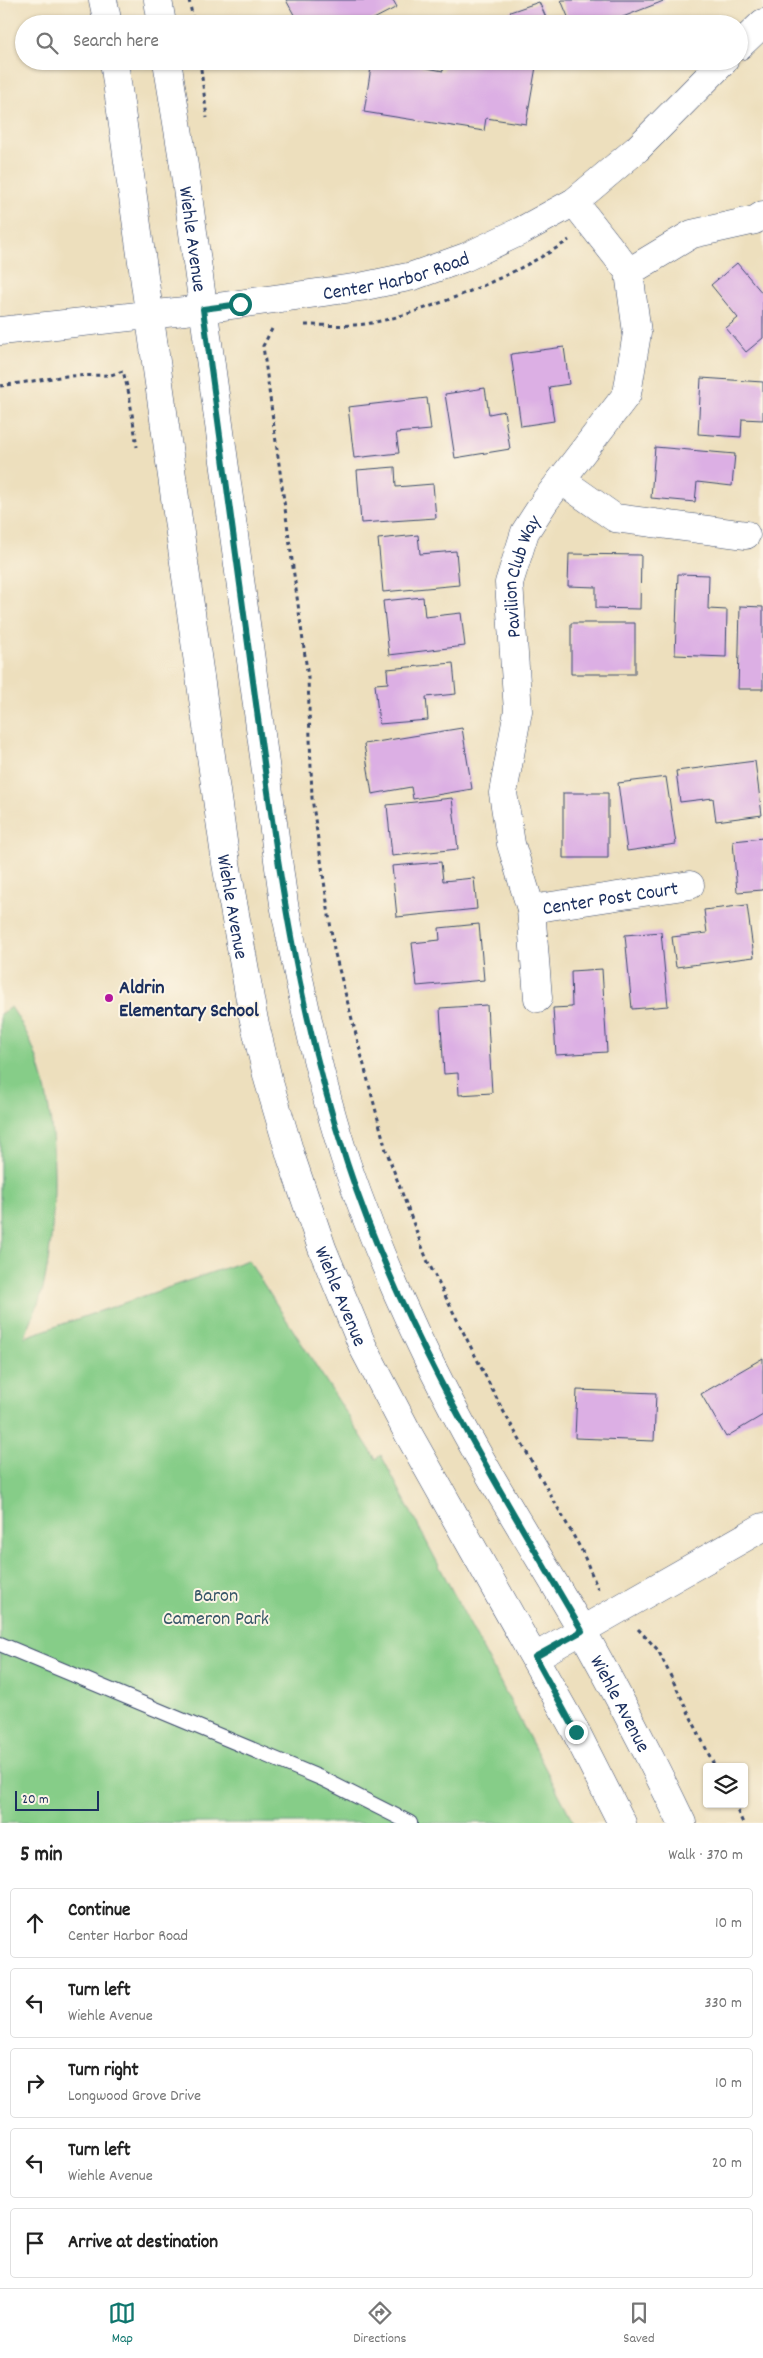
<!DOCTYPE html>
<html lang="en">
<head>
<meta charset="utf-8">
<style>
  body { margin:0; font-family:Dekko,sans-serif; background:#f6f6f6; color:#222 }
  .controls { position:absolute; right:15px; bottom:15px; display:grid; overflow:hidden; border-radius:5px; box-shadow:0 1px 4px #0004 }
  .controls button { width:45px; height:45px; display:grid; place-items:center; padding:0; border:0; border-bottom:1px solid #e0e0e0; background:#fff; color:#222; font:25px sans-serif }
  .scale { position:absolute; left:15px; bottom:12px; width:84px; box-sizing:border-box; padding-left:5px; border:2px solid #1b2f5e; border-top:0; font-size:14px; line-height:18px; white-space:nowrap; color:#1b2f5e; -webkit-text-stroke:4px #fcf5e5; paint-order:stroke }
  .stop { position:absolute; width:15px; height:15px; margin:-11px; border:4px solid #0f766e; border-radius:50%; background:#fff }
  .stop.end { background:#0f766e; border-color:#fff; box-shadow:0 1px 5px #0008 }
  .list { margin:0; padding:0; list-style:none }
  h2 { display:flex; justify-content:space-between; align-items:center; height:65px; margin:0; padding:0 20px; font-size:21px }
  h2 small { font-size:16px; font-weight:400; color:#767676 }
  .list li { display:grid; grid-template-columns:32px 1fr auto; gap:15px; align-items:center; box-sizing:border-box; height:70px; margin:0 10px 10px; padding:0 10px; border:1px solid #e0e0e0; border-radius:5px }
  .list b { display:block; font-size:19px; white-space:nowrap }
  .list p { margin:0; font-size:16px; white-space:nowrap; color:#767676 }
  .list em { font-size:16px; font-style:normal; color:#767676 }
  .icon { flex:none; width:28px; height:28px; fill:none; stroke:currentColor; stroke-width:2; stroke-linecap:round; stroke-linejoin:round }
  .map { position:relative; flex:none; width:763px; height:1823px; overflow:hidden }
  .search { position:absolute; background:#fff; box-shadow:0 1px 4px #0004; left:15px; right:15px; top:15px; height:55px; display:flex; align-items:center; gap:12px; box-sizing:border-box; padding:0 18px; border-radius:28px; color:#767676; font-size:19px }
  .sheet { height:465px; background:#fff }
  nav { display:flex; justify-content:space-around; align-items:center; box-sizing:border-box; height:70px; border-top:1px solid #e0e0e0; background:#fff; font-size:14px; color:#767676 }
  nav a { display:grid; justify-items:center; gap:2px }
  nav .on { color:#0f766e }
  .map>svg:first-child { display:block }
  .green { fill:#86cd88; stroke:#507e73 }
  .building { fill:#dcafe4 }
  .lines { fill:none; stroke-linecap:round; stroke-linejoin:round }
  .lane-casing { stroke:#3a496c; stroke-width:16 }
  .street-casing { stroke:#3a496c; stroke-width:29 }
  .secondary-casing { stroke:#3a496c; stroke-width:29 }
  .path { stroke:#3a496c; stroke-width:3; stroke-dasharray:4 4; stroke-linecap:butt }
  .lane { stroke:#fff; stroke-width:14 }
  .street { stroke:#fff; stroke-width:28 }
  .secondary { stroke:#fff; stroke-width:28 }
  .route { stroke:#0f766e; stroke-width:6 }
  .poi-dot { fill:#b5179e; stroke:#fcf5e5; stroke-width:2 }
  .labels { text-anchor:middle; stroke-width:4; stroke-linejoin:round; paint-order:stroke }
  .street-label { font-size:20px; fill:#1b2f5e; stroke:#fcf5e5 }
  .poi-label { font-size:20px; font-weight:bold; fill:#1b2f5e; stroke:#fcf5e5; text-anchor:start }
  .park-label { font-size:20px; fill:#365668; stroke:#fcf5e5 }
</style>
</head>
<body>
<div class="map">
<svg width="763" height="1823" viewBox="0 0 763 1823">
  <rect width="100%" height="100%" fill="#fcf5e5"/>
  <filter id="ink" filterUnits="userSpaceOnUse"><feTurbulence type="fractalNoise" baseFrequency=".02" numOctaves="2"/><feDisplacementMap in="SourceGraphic" scale="10" xChannelSelector="R" yChannelSelector="G"/><feConvolveMatrix kernelMatrix="1 2 1 2 8 2 1 2 1" color-interpolation-filters="sRGB"/></filter>
  <filter id="wash" filterUnits="userSpaceOnUse"><feTurbulence type="fractalNoise" baseFrequency=".0096" numOctaves="4" result="noise"/><feDisplacementMap in="SourceGraphic" scale="20" xChannelSelector="R" yChannelSelector="G"/><feGaussianBlur stdDeviation="1.12" result="paint"/><feColorMatrix in="noise" values="0 0 0 0 0 0 0 0 0 0 0 0 0 0 0 0 0 1.4 0 .05"/><feComposite in="paint" operator="in"/></filter>
  <g filter="url(#wash)">
    <rect width="100%" height="100%" fill="#eddfbd"/>
    <path class="green" d="M11,1007C17,1016 23,1026 28,1036C60,1105 59,1211 44,1284C40,1302 31,1320 25,1337L248,1260L376,1459L381,1455L574,1823H0V1014Z"/>
    <g id="blocks">
      <path class="building" d="M286,0H393L397,7L364,24H299Z
        M561,0H666L605,24H571Z
        M539,2L549,24H515L510,12Z
        M372,61H423L422,67L443,71L445,61H537L526,124L486,118L484,131L364,112Z
        M737,263L763,294V338L746,352L726,328L738,318L711,285Z
        M564,347L569,384L549,387L554,421L521,426L511,354Z
        M701,378L763,382V420L742,419L741,437L698,434Z
        M485,388L489,414L504,411L510,449L455,458L445,394Z
        M427,398L431,430L396,433L399,453L354,458L348,407Z
        M655,447L735,454L732,486L697,482L695,502L651,498Z
        M395,467L396,487L433,484L436,518L361,523L357,470Z
        M418,535L420,554L456,551L459,585L383,592L378,539Z
        M569,554L641,555L640,609L596,608V587L568,586Z
        M678,574L709,575L708,609L727,610L726,657L675,655Z
        M423,597L425,617L461,613L465,646L389,655L383,601Z
        M740,606L763,607V689H738Z
        M571,623H635V674H571Z
        M453,663L456,694L426,697L428,720L379,724L375,684L388,683L387,669Z
        M462,728L472,789L413,799L411,787L372,794L364,744Z
        M755,761L762,815L716,821L713,798L680,802L676,771Z
        M666,777L676,844L627,851L618,783Z
        M563,793H608V858H563Z
        M452,798L458,849L392,856L387,805Z
        M763,838V890L737,892L733,841Z
        M441,862L443,881L474,878L477,909L397,917L392,866Z
        M747,905L754,957L676,967L672,937L707,933L704,910Z
        M479,924L484,980L417,986L412,943L440,940L439,928Z
        M661,932L668,1006L632,1009L625,935Z
        M602,969L607,1052L556,1055L553,1008L572,1007L571,971Z
        M487,1005L492,1093L459,1095L458,1073L444,1074L440,1008Z
        M763,1358V1415L726,1437L701,1394Z
        M577,1390L656,1393L654,1441L575,1438Z"/>
    </g>
  </g>
  <g filter="url(#ink)">
    <use href="#blocks" fill-opacity="0" stroke="#3a496c" stroke-width="1"/>
    <g class="lines">
      <defs>
        <path id="lane" d="M0,1644L323,1779L410,1823"/>
        <g id="street">
          <path d="M739,46L763,23"/>
          <path d="M629,272L692,234L755,220L763,215"/>
          <path id="s1" d="M203,309L360,287L413,276L466,257L521,231L574,202L637,149L724,61"/>
          <path d="M561,480L615,518L746,535"/>
          <path id="s2" d="M531,909L690,885"/>
          <path id="s3" d="M538,998L531,909L511,844L503,793L518,711L509,583L525,532L545,501L627,394L637,333L629,272L574,202"/>
          <path d="M535,1657L763,1527"/>
        </g>
        <g id="secondary">
          <path d="M103,0L108,24"/>
          <path d="M158,0L162,24"/>
          <path id="s4" d="M114,61L226,863L253,1016L268,1079L291,1157L322,1248L363,1347L409,1435L576,1732L622,1823"/>
          <path id="s5" d="M167,61L184,166L284,904C301,991 319,1080 347,1165C374,1242 407,1320 445,1393C486,1474 536,1551 582,1630C617,1693 651,1758 682,1823"/>
          <path d="M0,331L203,309"/>
        </g>
      </defs>
      <use href="#lane" class="lane-casing"/>
      <use href="#street" class="street-casing"/>
      <use href="#secondary" class="secondary-casing"/>
      <path class="path" d="M189,0L194,24
        M200,61L207,118
        M305,325C327,325 350,327 371,323C429,312 520,273 569,240
        M272,329L263,346L308,678L312,798L334,950L386,1150L427,1260L500,1405L582,1551L598,1589
        M0,386L66,376L111,375L123,371L129,394L137,447
        M638,1629L658,1650L715,1767
        M734,1804L743,1823"/>
      <use href="#lane" class="lane"/>
      <use href="#street" class="street"/>
      <use href="#secondary" class="secondary"/>
    </g>
  </g>
  <g class="lines" filter="url(#ink)">
    <path class="route" d="M240,304L203,309C221,443 239,577 257,711C277,864 299,1016 347,1163C402,1331 494,1480 582,1631L535,1657L576,1732"/>
  </g>
  <circle class="poi-dot" cx="109" cy="998" r="5"/>
  <g class="labels">
    <g class="street-label">
      <text dy="7" stroke="none"><textPath href="#s5" startOffset="180">Wiehle Avenue</textPath></text>
      <text dy="7" stroke="none"><textPath href="#s1" startOffset="196">Center Harbor Road</textPath></text>
      <text dy="7" stroke="none"><textPath href="#s3" startOffset="429">Pavilion Club Way</textPath></text>
      <text dy="7" stroke="none"><textPath href="#s2" startOffset="80">Center Post Court</textPath></text>
      <text dy="7" stroke="none"><textPath href="#s4" startOffset="854">Wiehle Avenue</textPath></text>
      <text dy="7" stroke="none"><textPath href="#s4" startOffset="1259">Wiehle Avenue</textPath></text>
      <text dy="7" stroke="none"><textPath href="#s5" startOffset="1725">Wiehle Avenue</textPath></text>
    </g>
    <g class="poi-label">
      <text x="119" y="993">Aldrin<tspan x="119" dy="23">Elementary School</tspan></text>
    </g>
    <g class="park-label">
      <text x="216" y="1601">Baron<tspan x="216" dy="23">Cameron Park</tspan></text>
    </g>
  </g>
</svg>
<div class="controls">
<button><svg class="icon" aria-label="layers" viewBox="0 0 24 24"><path d="M12 4l9 5-9 5-9-5zM3 14l9 5 9-5"/></svg></button>
</div>
<div class="scale">20 m</div>
<div class="stop" style="left:240px;top:304px"></div>
<div class="stop end" style="left:576px;top:1732px"></div>
<div class="search"><svg class="icon" aria-label="search" viewBox="0 0 24 24"><circle cx="10" cy="10" r="6"/><path d="M15 15l6 6"/></svg>Search here</div>
</div>
<section class="sheet">
<h2>5 min<small>Walk · 370 m</small></h2>
<ul class="list">
<li><svg class="icon" aria-label="ahead" viewBox="0 0 24 24"><path d="M12 20V5M6 11l6-6 6 6"/></svg><div><b>Continue</b><p>Center Harbor Road</p></div><em>10 m</em></li>
<li><svg class="icon" aria-label="left" viewBox="0 0 24 24"><path d="M17 20v-9H6M10 6l-5 5 5 5"/></svg><div><b>Turn left</b><p>Wiehle Avenue</p></div><em>330 m</em></li>
<li><svg class="icon" aria-label="right" viewBox="0 0 24 24"><path d="M7 20v-9h11M14 6l5 5-5 5"/></svg><div><b>Turn right</b><p>Longwood Grove Drive</p></div><em>10 m</em></li>
<li><svg class="icon" aria-label="left" viewBox="0 0 24 24"><path d="M17 20v-9H6M10 6l-5 5 5 5"/></svg><div><b>Turn left</b><p>Wiehle Avenue</p></div><em>20 m</em></li>
<li><svg class="icon" aria-label="arrive" viewBox="0 0 24 24"><path d="M6 21V4h12l-3 4 3 4H6"/></svg><div><b>Arrive at destination</b></div></li>
</ul>
</section>
<nav>
<a class="on"><svg class="icon" aria-label="map" viewBox="0 0 24 24"><path d="M3 6l6-2 6 2 6-2v14l-6 2-6-2-6 2zM9 4v14M15 6v14"/></svg>Map</a>
<a><svg class="icon" aria-label="directions" viewBox="0 0 24 24"><path d="M12 3l9 9-9 9-9-9zM9 14v-3h6M13 9l2 2-2 2"/></svg>Directions</a>
<a><svg class="icon" aria-label="saved" viewBox="0 0 24 24"><path d="M7 4h10v16l-5-4-5 4z"/></svg>Saved</a>
</nav>
</body>
</html>
